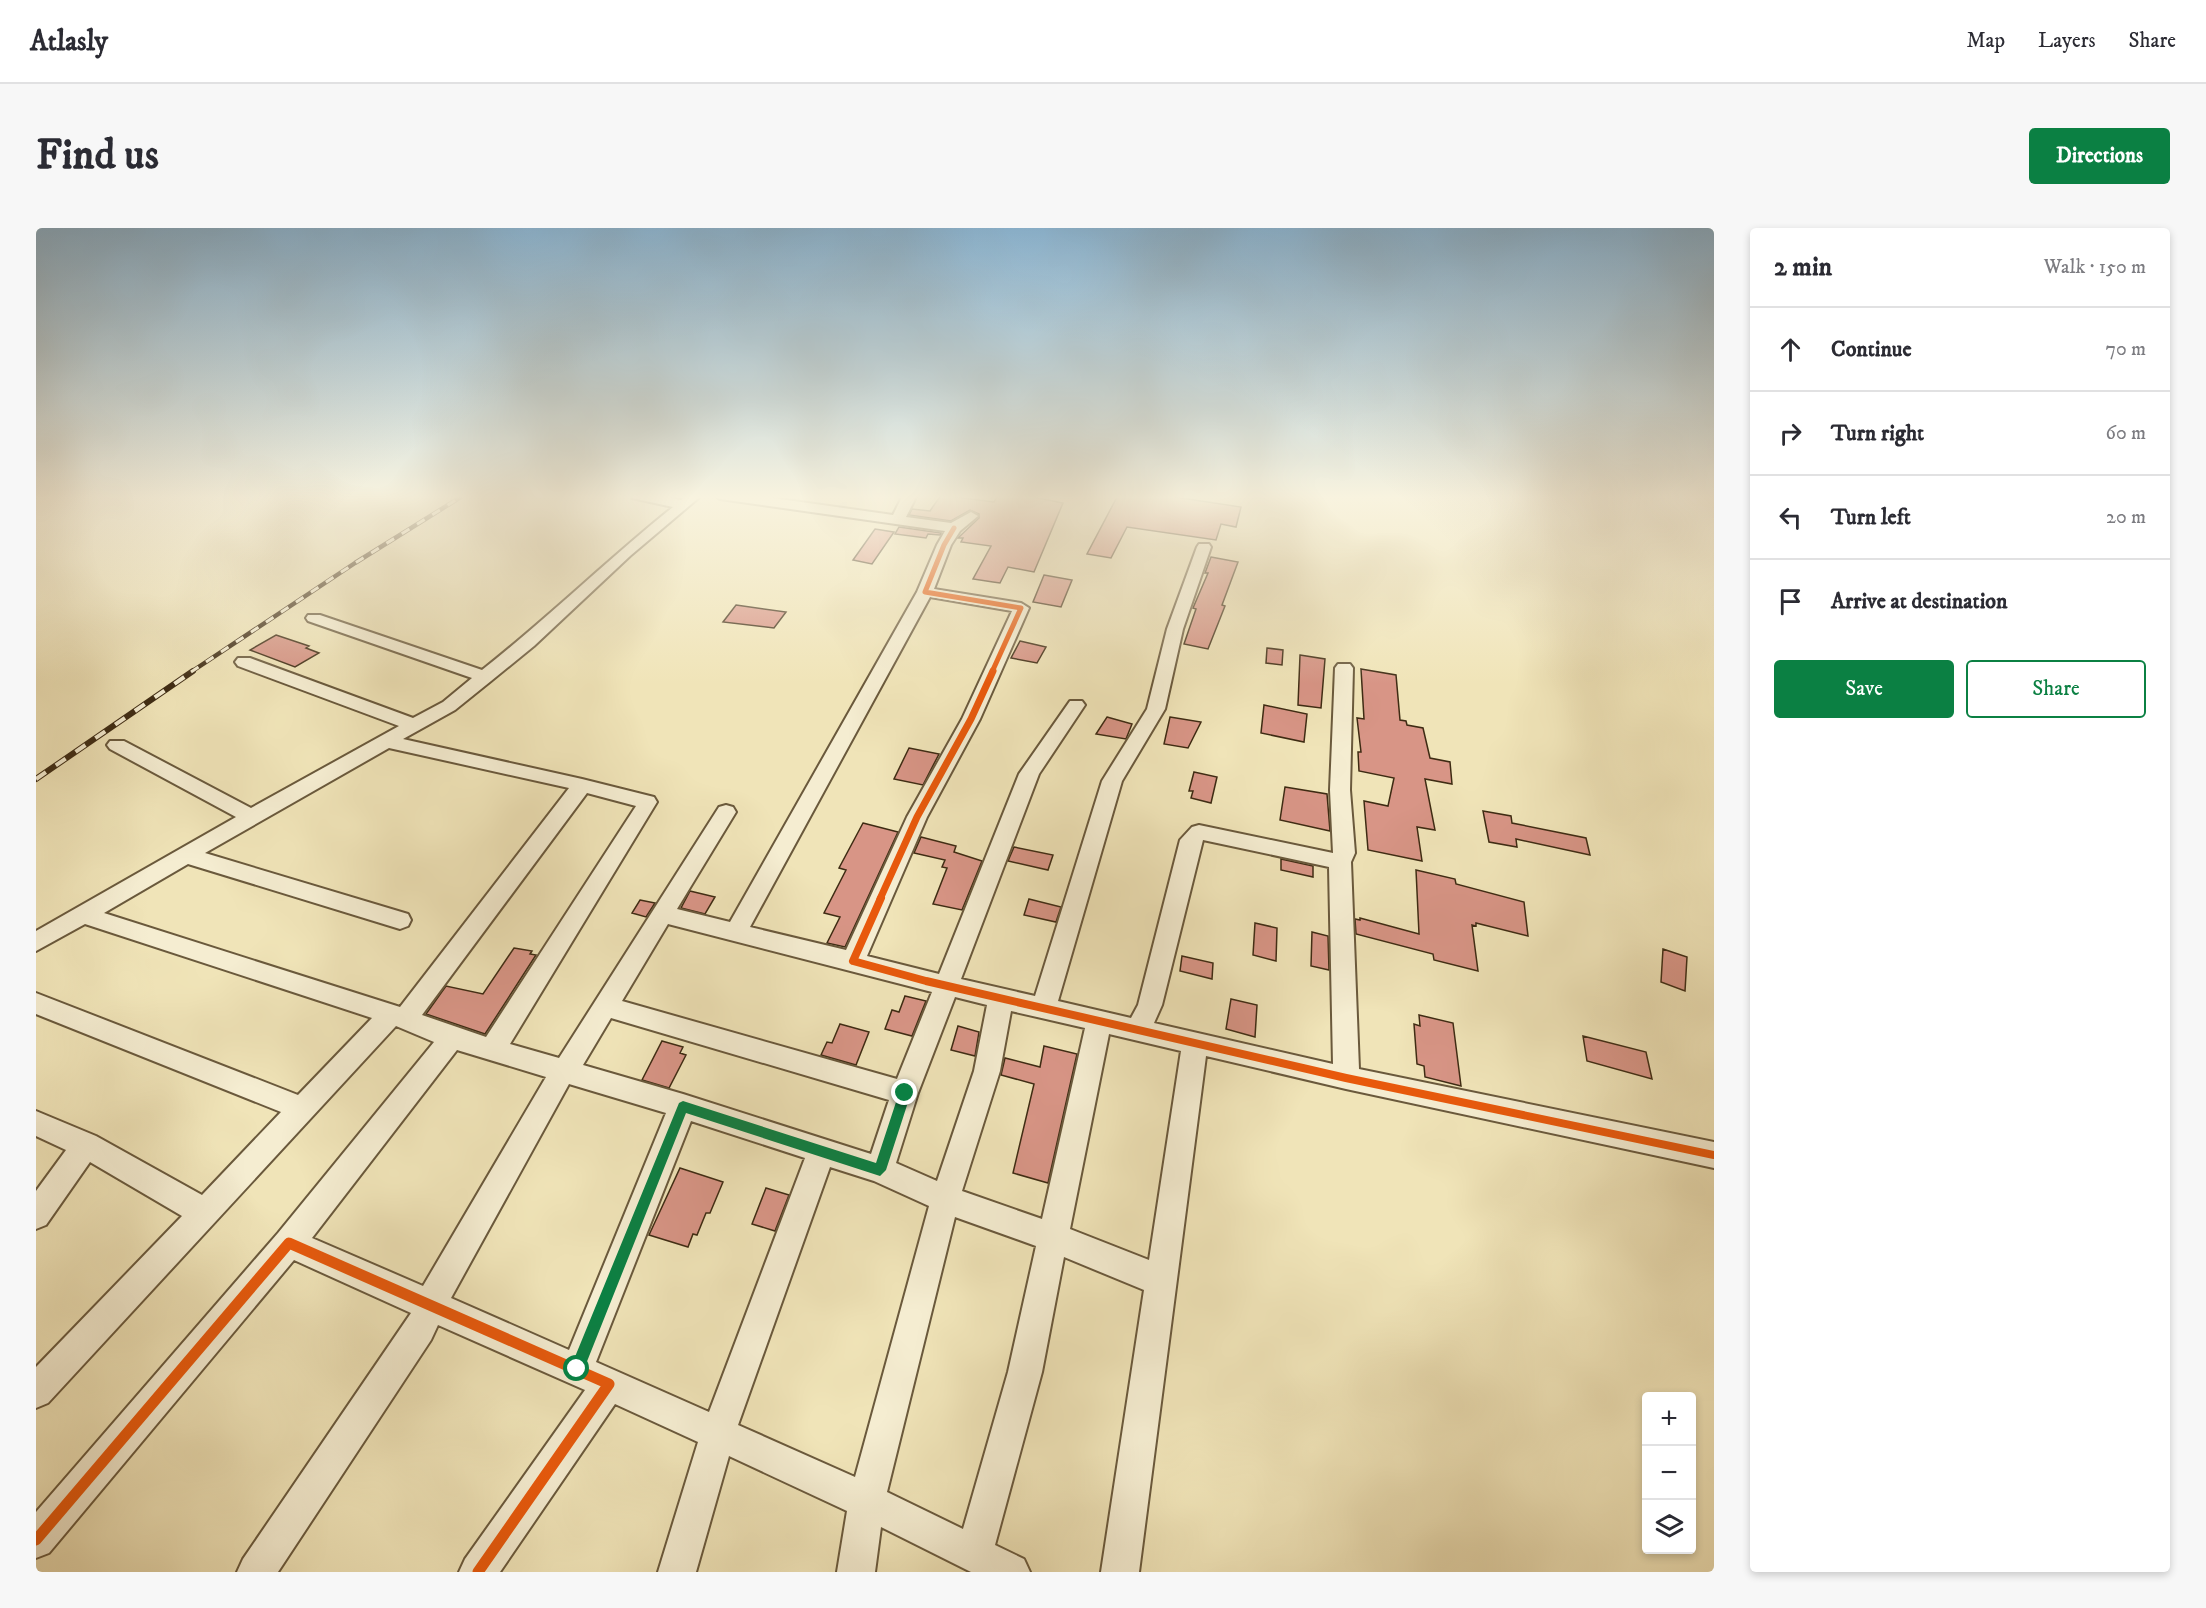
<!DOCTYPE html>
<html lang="en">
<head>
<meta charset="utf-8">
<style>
  body { margin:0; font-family:"IM FELL DW Pica",serif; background:#f7f7f7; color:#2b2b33 }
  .controls { position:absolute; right:18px; bottom:18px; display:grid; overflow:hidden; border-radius:6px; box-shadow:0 3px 9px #0003 }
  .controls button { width:54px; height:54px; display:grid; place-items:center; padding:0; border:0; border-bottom:2px solid #e1e1e2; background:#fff; color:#2b2b33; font:30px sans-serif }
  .stop { position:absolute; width:18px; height:18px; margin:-14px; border:4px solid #0b8043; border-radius:50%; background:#fff }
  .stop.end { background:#0b8043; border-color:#fff; box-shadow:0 2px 6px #0008 }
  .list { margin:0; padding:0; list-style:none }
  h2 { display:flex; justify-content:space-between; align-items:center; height:78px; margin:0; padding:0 24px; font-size:26px }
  h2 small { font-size:20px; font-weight:400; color:#7c7c81 }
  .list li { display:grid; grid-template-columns:39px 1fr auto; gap:18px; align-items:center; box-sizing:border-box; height:84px; padding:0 24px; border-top:2px solid #e1e1e2 }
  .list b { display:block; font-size:22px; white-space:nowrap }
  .list em { font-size:20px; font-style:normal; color:#7c7c81 }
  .actions { display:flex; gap:12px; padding:18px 24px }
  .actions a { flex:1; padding:14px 0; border:2px solid #0b8043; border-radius:6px; text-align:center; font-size:21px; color:#0b8043 }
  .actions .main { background:#0b8043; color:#fff }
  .icon { flex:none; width:33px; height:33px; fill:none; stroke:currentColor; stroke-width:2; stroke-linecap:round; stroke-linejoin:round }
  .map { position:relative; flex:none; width:1678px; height:1344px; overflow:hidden; border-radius:6px }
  header { display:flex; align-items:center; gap:36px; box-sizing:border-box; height:84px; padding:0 30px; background:#fff; border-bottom:2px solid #e1e1e2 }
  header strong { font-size:28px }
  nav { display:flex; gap:33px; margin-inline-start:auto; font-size:21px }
  .intro { display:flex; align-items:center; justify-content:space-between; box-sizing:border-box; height:144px; padding:0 36px }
  h1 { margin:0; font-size:42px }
  .button { padding:15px 27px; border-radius:6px; background:#0b8043; color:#fff; font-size:21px; font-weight:700 }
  main { display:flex; gap:36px; padding:0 36px }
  aside { flex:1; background:#fff; border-radius:6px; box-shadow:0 3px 9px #0003 }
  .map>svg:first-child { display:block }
  .building { fill:#d89586; stroke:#3e2b13; stroke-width:1.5 }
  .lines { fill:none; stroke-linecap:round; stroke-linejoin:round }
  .minor-casing { stroke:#6a593c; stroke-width:4 }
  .minor { fill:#f5edd1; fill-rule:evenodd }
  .rail-far1-casing { stroke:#3e2b13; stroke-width:4.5 }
  .rail-casing { stroke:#3e2b13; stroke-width:6 }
  .rail-far1 { stroke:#f5edd1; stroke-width:3; stroke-dasharray:9; stroke-linecap:butt }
  .rail { stroke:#f5edd1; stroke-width:4; stroke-dasharray:12; stroke-linecap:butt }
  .cycleway-far3-casing { stroke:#f5edd1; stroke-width:8 }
  .cycleway-far2-casing { stroke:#f5edd1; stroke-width:10 }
  .cycleway-far1-casing { stroke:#f5edd1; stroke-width:12 }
  .cycleway-casing { stroke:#f5edd1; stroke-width:15 }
  .cycleway-far3 { stroke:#e8590c; stroke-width:5 }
  .cycleway-far2 { stroke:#e8590c; stroke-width:7 }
  .cycleway-far1 { stroke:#e8590c; stroke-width:8 }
  .cycleway { stroke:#e8590c; stroke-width:11 }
  .route { fill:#0b8043 }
</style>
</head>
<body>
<header>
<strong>Atlasly</strong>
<nav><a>Map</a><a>Layers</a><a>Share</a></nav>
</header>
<div class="intro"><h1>Find us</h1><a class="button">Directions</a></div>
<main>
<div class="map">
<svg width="1678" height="1344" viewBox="0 0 1678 1344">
  <rect width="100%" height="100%" fill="#f0e4b8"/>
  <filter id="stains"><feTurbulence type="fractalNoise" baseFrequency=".00333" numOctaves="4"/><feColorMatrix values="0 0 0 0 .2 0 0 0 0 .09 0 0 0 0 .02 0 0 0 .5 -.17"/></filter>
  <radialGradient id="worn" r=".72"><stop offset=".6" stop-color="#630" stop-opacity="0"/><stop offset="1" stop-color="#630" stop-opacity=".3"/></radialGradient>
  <path class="building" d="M905,267L958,274L962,267H988L1027,275L998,344L972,339L964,355L957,354L937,351L955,318L925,314L927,310H922L943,290V286L934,282L915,293L873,287L876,281L894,283Z
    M1085,267H1126L1205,279L1200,299L1185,296L1180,312L1091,299L1075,330L1051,326L1081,269Z
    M863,299L905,305L904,307L892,306L890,310L859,306Z
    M839,301L858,304L836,336L817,332Z
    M1175,329L1202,334L1186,377L1189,378L1172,421L1148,416L1160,381L1157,380L1172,345H1169Z
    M1008,347L1036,352L1025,379L997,374Z
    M700,377L750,384L738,400L687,394Z
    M240,407L273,418L270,420L283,425L259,439L214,422Z
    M984,413L1010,419L1001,435L975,430Z
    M1231,420L1247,422L1246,437L1230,435Z
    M1264,427L1289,431L1285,480L1262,477Z
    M1325,441L1360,447L1364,492L1370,493L1371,497L1387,500L1394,530L1414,534L1416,556L1389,551L1399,602L1381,599L1386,633L1332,622L1328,573L1352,578L1358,550L1323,543L1322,524H1325L1321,490L1328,491Z
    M1228,477L1271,486L1268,514L1225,505Z
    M1071,489L1096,496L1090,511L1060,506Z
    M1134,489L1165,494L1152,520L1128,516Z
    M873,520L903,526L887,557L858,551Z
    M1158,544L1181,549L1175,575L1155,570L1157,563H1153Z
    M1249,559L1291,566L1294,603L1244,592Z
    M1447,583L1475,588L1476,595L1550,610L1554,627L1480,611L1481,619L1453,614Z
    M827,595L862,604L809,719L791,715L804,689L788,685L810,642L803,640Z
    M885,609L920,618L918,624L946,633L926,682L897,676L911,640L906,639L909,632L878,625Z
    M978,619L1017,627L1012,642L972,633Z
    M1245,631L1277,638V649L1245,642Z
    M1380,642L1419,651L1420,656L1488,674L1492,708L1440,695V698L1436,697L1442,743L1398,732L1397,726L1320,706L1319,691L1324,692V690L1383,706Z
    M654,663L679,669L669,686L645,680Z
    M993,671L1025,679L1020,694L988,687Z
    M604,672L619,675L610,689L596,685Z
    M1219,695L1241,700L1240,733L1217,727Z
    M1276,704L1292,708L1293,742L1275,738Z
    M478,720L496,723L494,726L500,727L449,806L390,786L410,758L447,766Z
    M1627,721L1651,729L1649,763L1625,754Z
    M1146,728L1177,735L1176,751L1144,743Z
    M869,768L890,773L876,808L849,801L856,782L863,784Z
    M1195,771L1221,777L1219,809L1190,801Z
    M1383,787L1417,795L1425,858L1389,849L1388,838L1381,836L1378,796L1384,798Z
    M804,796L833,804L820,837L785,827L791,814L796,815Z
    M922,798L943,804L939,828L915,822Z
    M1547,808L1610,824L1616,851L1551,833Z
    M626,813L647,819L644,825L650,827L633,860L606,852Z
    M1008,818L1041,826L1012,955L977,945L998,856L965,847L969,830L1004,839Z
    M644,940L687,954L674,985H670L661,1007L657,1006L652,1019L613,1007Z
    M730,960L753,967L739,1003L716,996Z"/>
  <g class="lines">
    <defs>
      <path id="minor" d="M595,267H622L645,272L651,267H666L594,328L498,418L455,453L419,482L367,511L546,551L618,569L621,574L474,816L523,830L683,579L690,577L697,579L700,584L641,681L694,694L881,364L901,317L909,303L684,271L678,267H716L857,287L867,267H881L870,289L915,295L935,284L942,288L924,303L915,317L898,361L985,375L993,380L944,491L891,589L831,728L903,746L983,546L1034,473H1046L1049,477L1003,546L925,751L999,768L1066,553L1111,481L1131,401L1161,319L1163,316H1173L1175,319L1147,401L1129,481L1086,553L1022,773L1095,790L1102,777L1144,612L1156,599L1163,597L1297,625L1294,562L1299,440L1302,436H1314L1317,440L1314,562L1319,625L1315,634L1323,841L1678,914V940L1310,861L1170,828L1103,1344H1065L1108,1062L1028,1029L1006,1144L959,1317L988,1331L994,1344H935L845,1299L839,1344H801L811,1283L693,1228L660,1344H622L662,1214L579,1176L464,1344H423L429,1331L549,1162L402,1097L395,1112L242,1344H201L207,1331L375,1085L258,1032L13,1325L0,1330V1284L242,1005L398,814L360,798L12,1175L0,1180V1139L146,988L54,934L10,997L0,1001V963L30,922L0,908V883L60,908L166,967L245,884L0,786V765L262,867L336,790L49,696L0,723V703L200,589L74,521L71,517L74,513H88L215,580L363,498L202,438L199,434L202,430H214L377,490L407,474L436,450L272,393L270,390L272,387H284L446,442C512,390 572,331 637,279L596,270ZM894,369L976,383L926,491L871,589L810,722L714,699ZM353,520L533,560L364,779L68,685L152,636L364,701L372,698L375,692L372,686L169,625ZM551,565L600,578L450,809L386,787ZM1167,612L1293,639L1297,836L1118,795L1126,777ZM632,696L896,764L861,851L586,773ZM919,769L951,777L938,843L901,953L860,935L882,865ZM975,783L1049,800L1006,991L926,963L964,843ZM575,790L853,872L835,926L647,866L547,837ZM1073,806L1145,823L1113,1032L1034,1001ZM421,822L510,849L387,1058L276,1010ZM533,856L630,885L533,1122L415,1070ZM655,893L769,930L673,1184L560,1134ZM794,939L838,953L893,978L819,1249L702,1197ZM919,989L1000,1018L972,1144L927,1301L851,1264Z"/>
    </defs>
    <use href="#minor" class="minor-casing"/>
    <use href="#minor" class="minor"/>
    <defs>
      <path id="rail-far1" d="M155,444L319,335L428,267"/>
      <path id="rail" d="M0,551L157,443"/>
    </defs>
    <use href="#rail-far1" class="rail-far1-casing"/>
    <use href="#rail" class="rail-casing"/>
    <use href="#rail-far1" class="rail-far1"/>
    <use href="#rail" class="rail"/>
    <defs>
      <path id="cycleway-far3" d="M918,300L908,317L889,364L985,380L956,444"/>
      <path id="cycleway-far2" d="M844,671L881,589L935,491L957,443"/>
      <path id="cycleway-far1" d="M845,670L817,733L890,753L1310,850L1678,927"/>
      <path id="cycleway" d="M0,1312L253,1015L573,1156L442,1344"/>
    </defs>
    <use href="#cycleway-far3" class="cycleway-far3-casing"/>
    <use href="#cycleway-far2" class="cycleway-far2-casing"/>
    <use href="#cycleway-far1" class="cycleway-far1-casing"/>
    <use href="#cycleway" class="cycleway-casing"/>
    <use href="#cycleway-far3" class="cycleway-far3"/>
    <use href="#cycleway-far2" class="cycleway-far2"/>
    <use href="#cycleway-far1" class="cycleway-far1"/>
    <use href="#cycleway" class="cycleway"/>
  </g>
  <linearGradient id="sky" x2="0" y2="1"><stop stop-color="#8bb7d6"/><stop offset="0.59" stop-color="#f8f3df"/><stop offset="1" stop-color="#f8f3df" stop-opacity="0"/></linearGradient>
  <rect width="1678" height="456" fill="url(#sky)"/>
  <path class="route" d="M869,860L875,865L850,942L844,948L650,885L546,1146L541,1148L536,1146L534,1141L643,875L647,873L840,935L863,865Z"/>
  <rect width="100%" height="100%" filter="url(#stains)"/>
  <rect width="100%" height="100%" fill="url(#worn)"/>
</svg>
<div class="controls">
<button>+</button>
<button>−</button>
<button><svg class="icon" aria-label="layers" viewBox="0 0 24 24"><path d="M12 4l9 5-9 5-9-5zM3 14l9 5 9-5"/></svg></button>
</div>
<div class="stop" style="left:541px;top:1141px"></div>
<div class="stop end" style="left:869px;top:865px"></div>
</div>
<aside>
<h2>2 min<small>Walk · 150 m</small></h2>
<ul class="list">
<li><svg class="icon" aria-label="ahead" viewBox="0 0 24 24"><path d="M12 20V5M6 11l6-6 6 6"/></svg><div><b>Continue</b></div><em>70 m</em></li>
<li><svg class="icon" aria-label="right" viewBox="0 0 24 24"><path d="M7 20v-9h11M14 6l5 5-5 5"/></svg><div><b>Turn right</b></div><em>60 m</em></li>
<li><svg class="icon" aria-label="left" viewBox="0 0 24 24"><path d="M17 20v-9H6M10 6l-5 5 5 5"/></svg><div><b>Turn left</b></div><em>20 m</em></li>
<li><svg class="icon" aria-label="arrive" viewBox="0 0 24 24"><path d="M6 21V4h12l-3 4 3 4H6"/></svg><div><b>Arrive at destination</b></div></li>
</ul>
<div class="actions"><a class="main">Save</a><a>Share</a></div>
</aside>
</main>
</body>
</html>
